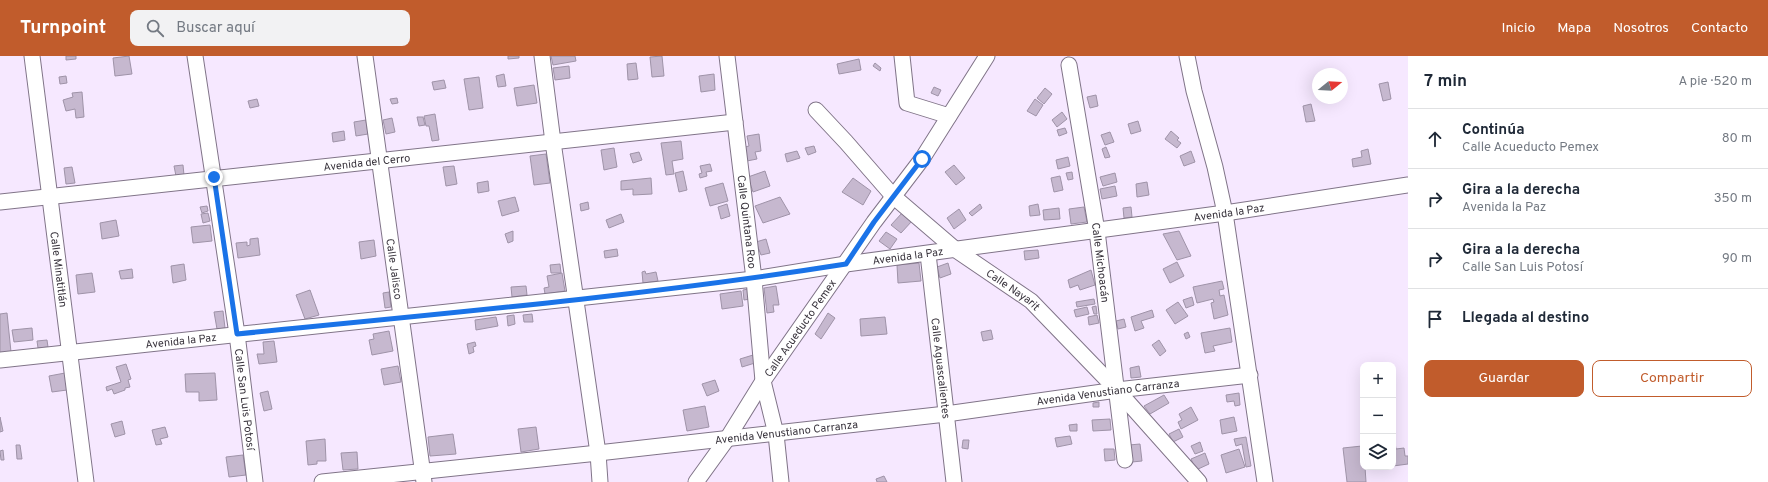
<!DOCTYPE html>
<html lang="es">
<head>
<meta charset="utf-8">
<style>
  body { margin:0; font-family:Overpass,sans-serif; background:#f2f2f3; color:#1f2937 }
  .controls { position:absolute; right:12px; bottom:12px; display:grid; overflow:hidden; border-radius:8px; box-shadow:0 4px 16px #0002 }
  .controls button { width:36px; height:36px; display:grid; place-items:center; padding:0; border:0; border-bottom:1px solid #e0e1e3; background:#fff; color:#1f2937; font:20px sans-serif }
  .compass { position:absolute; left:1312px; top:12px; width:36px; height:36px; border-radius:50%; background:#fff; box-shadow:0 4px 16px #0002; rotate:72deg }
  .stop { position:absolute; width:12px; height:12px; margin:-9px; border:3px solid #1a73e8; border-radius:50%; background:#fff }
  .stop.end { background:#1a73e8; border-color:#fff; box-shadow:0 1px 4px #0008 }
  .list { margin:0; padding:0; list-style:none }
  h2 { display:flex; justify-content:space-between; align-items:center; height:52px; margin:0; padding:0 16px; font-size:17px }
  h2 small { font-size:13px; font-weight:400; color:#747a83 }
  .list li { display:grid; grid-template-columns:26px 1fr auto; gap:12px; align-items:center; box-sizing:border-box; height:60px; padding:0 16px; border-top:1px solid #e0e1e3 }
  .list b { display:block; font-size:15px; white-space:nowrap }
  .list p { margin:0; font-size:13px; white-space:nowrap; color:#747a83 }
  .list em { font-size:13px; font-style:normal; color:#747a83 }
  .actions { display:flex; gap:8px; padding:12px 16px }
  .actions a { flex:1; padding:9px 0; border:1px solid #c15c2c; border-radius:8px; text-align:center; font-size:14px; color:#c15c2c }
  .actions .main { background:#c15c2c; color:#fff }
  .icon { flex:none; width:22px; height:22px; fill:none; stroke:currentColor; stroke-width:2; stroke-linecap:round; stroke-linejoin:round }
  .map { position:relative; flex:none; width:1408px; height:426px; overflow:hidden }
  header { display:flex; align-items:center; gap:24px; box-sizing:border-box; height:56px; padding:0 20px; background:#c15c2c; color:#fff }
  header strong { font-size:19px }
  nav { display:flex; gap:22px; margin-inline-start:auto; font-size:14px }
  .search { width:280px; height:36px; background:#f2f2f3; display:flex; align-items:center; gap:10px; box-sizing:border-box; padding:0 14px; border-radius:8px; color:#747a83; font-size:15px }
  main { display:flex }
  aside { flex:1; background:#fff }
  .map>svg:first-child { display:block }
  .building { fill:#c6b8cf; stroke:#9f93a8 }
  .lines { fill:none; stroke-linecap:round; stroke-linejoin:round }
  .minor-casing { stroke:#807488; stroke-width:17 }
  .minor { stroke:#fff; stroke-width:15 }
  .route { stroke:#1a73e8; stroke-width:5 }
  .labels { text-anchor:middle; stroke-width:3.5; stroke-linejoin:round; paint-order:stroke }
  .street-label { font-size:11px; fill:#38333c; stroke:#fdfafe }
</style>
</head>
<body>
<header>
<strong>Turnpoint</strong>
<div class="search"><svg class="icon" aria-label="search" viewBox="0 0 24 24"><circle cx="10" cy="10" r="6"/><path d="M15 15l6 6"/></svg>Buscar aquí</div>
<nav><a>Inicio</a><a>Mapa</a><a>Nosotros</a><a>Contacto</a></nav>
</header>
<main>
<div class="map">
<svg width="1408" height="426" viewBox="0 0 1408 426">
  <rect width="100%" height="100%" fill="#f6e8ff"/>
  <path class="building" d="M66,0H76V3L66,4Z
    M129,0L132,18L115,20L113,2Z
    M508,0H519V2L508,3Z
    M551,0H575L576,5L553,9Z
    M662,0L664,20L652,21L650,1Z
    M859,3L861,14L839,18L837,8Z
    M636,7L638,23L628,24L627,8Z
    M875,7L881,12L880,15L873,10Z
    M569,10L570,22L555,24L553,12Z
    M504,18L506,30L498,31L496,20Z
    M714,18L715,34L701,36L699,20Z
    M66,20L67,27L60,28L59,21Z
    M479,21L483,52L469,54L464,23Z
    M444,24L446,32L434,34L432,26Z
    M1388,26L1391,43L1383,45L1379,28Z
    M534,29L537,47L517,50L514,32Z
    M934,31L941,34L938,40L931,37Z
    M1045,32L1052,38L1044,48L1037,42Z
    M82,36L84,61L76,62L75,53L66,55L63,44L73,41L72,37Z
    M1096,39L1098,50L1090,52L1087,41Z
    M397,42L398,47L392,48L390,43Z
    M257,43L259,50L250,52L248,45Z
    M1035,43L1043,49L1036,60L1027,55Z
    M1311,48L1315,65L1306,66L1303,50Z
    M1062,56L1067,63L1057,71L1052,64Z
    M435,58L439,84L432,85L429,70H426L424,60Z
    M417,61H423L425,69L419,70Z
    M392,62L395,76L386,78L383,64Z
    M366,64L368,78L356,80L354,66Z
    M1138,65L1141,75L1131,78L1128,68Z
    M1065,72L1067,77L1059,80L1057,74Z
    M344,75L345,84L333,86L332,77Z
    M1171,75L1179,82L1177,84L1181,87L1177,92L1165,83Z
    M1110,76L1114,86L1105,89L1101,79Z
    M759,78L761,95L755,96L757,103L747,105L745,91L749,90L747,80Z
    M681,85L683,103L672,105L674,118L666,119L661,87Z
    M814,90L816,96L808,99L805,92Z
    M1106,91L1110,101L1105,102L1102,93Z
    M614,92L617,111L604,114L601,94Z
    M1368,93L1371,108L1353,111L1352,103L1362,101L1361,95Z
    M797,95L800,102L787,106L785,98Z
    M1191,95L1195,106L1184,110L1180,100Z
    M639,96L642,104L633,107L630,98Z
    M546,98L550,127L534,129L530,100Z
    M1068,101L1070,110L1058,113L1056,104Z
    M710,108L712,115L706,116L707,120L700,122L699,118L702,117L700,110Z
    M183,109L184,119L176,120L174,110Z
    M954,109L965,122L956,129L945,116Z
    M454,110L457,128L446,130L443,111Z
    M72,111L75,127L66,128L64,112Z
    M683,115L687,134L679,136L675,117Z
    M765,115L770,130L753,136L748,121Z
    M1072,116L1073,123L1068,124L1066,117Z
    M1115,117L1117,126L1103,130L1100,121Z
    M1060,120L1063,134L1054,136L1051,122Z
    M651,122L652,138L633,139V133L621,134V125Z
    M853,122L871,135L863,149L842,136Z
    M488,125L489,135L478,137L477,127Z
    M1147,126L1149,139L1137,141L1136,128Z
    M723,127L728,145L710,150L705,132Z
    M1115,130L1117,140L1102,143L1100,133Z
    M515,141L519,155L502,160L498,145Z
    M780,141L790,158L763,167L755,150Z
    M588,146L589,153L581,155L580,148Z
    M727,148L730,160L721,163L718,151Z
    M980,148L982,152L972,160L969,157Z
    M1038,148L1040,159L1030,160L1029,150Z
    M207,150L208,155L202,157L200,151Z
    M1084,151L1087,166L1071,168L1069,153Z
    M1131,151L1132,161L1124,162L1123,152Z
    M1059,152L1060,163L1044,164L1043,154Z
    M959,153L966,164L954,173L947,162Z
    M208,157L210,165L203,167L201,158Z
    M902,157L912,165L901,177L891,169Z
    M621,158L624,166L609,172L606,164Z
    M116,164L119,180L102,183L100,167Z
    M210,169L212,185L193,187L191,171Z
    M513,175V185L508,187L505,178Z
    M1179,175L1191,200L1177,204L1163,178Z
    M886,176L897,183L890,193L879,185Z
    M258,182L260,199L238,202L236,187L247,186V190L250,189V183Z
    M766,183L770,197L761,199L756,186Z
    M374,184L376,200L361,203L359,186Z
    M617,193L618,200L605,202L604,195Z
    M1038,194L1039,202L1025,204L1024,195Z
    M1177,206L1184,220L1170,227L1163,213Z
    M919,207L921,225L898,227L897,209Z
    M948,207L951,218L940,222L937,211Z
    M184,208L186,224L173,227L171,210Z
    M560,208L561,217H551L550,209Z
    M132,213L133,222L121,223L119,215Z
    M1091,214L1095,229L1080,234L1078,229L1070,232L1068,224Z
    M645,215L646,218L656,216L658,225L643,227L642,216Z
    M92,217L95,236L78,238L76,219Z
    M562,217L565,235L545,238L544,232L549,231L547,220Z
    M1222,225L1224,233L1219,234L1220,240L1224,239L1228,259L1214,263L1211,247L1214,246L1213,243L1197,247L1193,231Z
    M526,230L527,239L512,241L511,231Z
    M776,230L779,249H773L774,256L767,257L764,232Z
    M748,233L750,243L744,244L743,234Z
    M310,234L319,259L305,263L296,239Z
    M741,235L743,250L722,253L720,238Z
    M389,236L391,251L385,252L383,237Z
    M1192,241L1194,249L1186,252L1183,244Z
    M1094,243L1095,248L1077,251L1076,246Z
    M1178,246L1188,260L1175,268L1166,254Z
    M1096,250L1097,258H1094L1092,251Z
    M1087,251L1089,258L1076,261L1074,254Z
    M1152,254L1154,261L1141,265L1144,272L1135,275L1131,261Z
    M223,255L225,272L217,273L214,256Z
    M7,257L11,296L0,297V258Z
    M828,257L835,262L821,283L815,278Z
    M532,258L533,266H524L523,259Z
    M514,259L515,268L508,270L507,260Z
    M1097,259L1099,267L1089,269L1088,261Z
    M496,261L498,270L476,274L475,264Z
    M885,261L887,278L861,280L860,263Z
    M1124,263L1126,271L1118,273L1116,265Z
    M32,272L33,284L14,286L12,274Z
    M1230,272L1232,286L1213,290L1215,295L1205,297L1201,277Z
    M991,274L993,283L983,285L981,276Z
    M389,275L393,295L372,299L369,284L374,283L373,278Z
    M1188,276L1190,281L1186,283L1184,278Z
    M47,284L48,291L38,292L37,285Z
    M1159,284L1166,295L1160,300L1152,289Z
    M274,285L277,306L259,308L257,298H264L263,286Z
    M475,286L476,290L473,291L474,296L469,298L467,288Z
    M753,299L755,307L742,311L740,303Z
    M126,308L131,323L128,324L130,331L125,332V334L114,338L112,333L107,335L106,331L121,326L116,311Z
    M398,310L401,326L384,329L381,313Z
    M1139,310L1141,321L1131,322L1130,312Z
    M65,317L67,334L52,336L49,320Z
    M215,317L217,344L199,345V336H186L185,318Z
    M715,324L719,335L707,340L702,328Z
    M268,335L272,353L264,355L260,337Z
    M1239,337L1240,349L1235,350L1234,345L1227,346L1226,339Z
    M1164,339L1169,347L1150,358L1144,350Z
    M1099,346V351H1093V347Z
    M705,350L709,371L687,375L683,354Z
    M1191,351L1198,364L1181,373L1178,366L1182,364L1179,358Z
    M0,361L3,375L0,376Z
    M1234,361L1237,375L1222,378L1220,364Z
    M1110,363L1111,374L1093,375L1092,364Z
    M122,365L125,378L115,381L111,368Z
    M1077,368V375H1070L1069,369Z
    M165,371L168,381L160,383L162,388L156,389L152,374Z
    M536,371L539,393L521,396L518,373Z
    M1179,373L1183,381L1173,386L1169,378Z
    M453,378L456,398L430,400L428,381Z
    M1070,380L1072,388L1057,391L1055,382Z
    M1246,381L1251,410L1246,411L1242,388L1236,390L1234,383Z
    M325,383L326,405H317V408L308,409L306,385Z
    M963,384H969L968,393L962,392Z
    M1200,386L1203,395L1195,398L1191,390Z
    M1393,387H1395L1396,393L1404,392L1405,400H1408V408L1393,410Z
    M1140,388L1142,405L1132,406L1129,389Z
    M16,389H20L22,403H17Z
    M1362,390L1363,411H1365L1366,426H1347L1343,392Z
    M1104,393H1114L1115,404L1105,405Z
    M1239,393L1245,411L1226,417L1221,399Z
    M3,394L4,404H1L0,395Z
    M357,396L358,413L343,414L341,397Z
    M1205,397L1209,408L1196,414L1191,403Z
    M243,399L246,419L229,421L226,401Z
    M884,420L887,426H877L876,423Z"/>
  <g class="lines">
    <defs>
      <g id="minor">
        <path id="s1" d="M32,0L86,426"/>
        <path id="s2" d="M195,0L237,278L255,426"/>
        <path id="s3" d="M365,0L424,426"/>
        <path d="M542,0L553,86L598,397L600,426"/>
        <path id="s4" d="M727,0L754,223L763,325L776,378L781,426"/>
        <path d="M902,0L907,47L949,60"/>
        <path d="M1187,0L1194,35L1215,111L1225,157L1265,426"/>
        <path id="s5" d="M1069,9L1097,175L1125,404"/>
        <path id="s6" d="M816,54L846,86L893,140L956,194L1031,245L1117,334L1199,426"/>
        <path id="s7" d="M0,146L735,66"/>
        <path id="s8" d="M928,198L954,426"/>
        <path id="s9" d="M0,304L754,223L846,208L1225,157L1408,129"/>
        <path id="s10" d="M322,426L598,397L946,358L1117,334L1250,319"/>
        <path id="s11" d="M696,426L727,383L763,325L874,166L922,103L987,0"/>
      </g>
    </defs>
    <use href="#minor" class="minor-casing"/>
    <use href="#minor" class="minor"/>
  </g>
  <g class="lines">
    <path class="route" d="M214,121L237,278C440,258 644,240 846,208L874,166L922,103"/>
  </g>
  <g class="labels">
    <g class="street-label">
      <text dy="4" stroke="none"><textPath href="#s7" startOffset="369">Avenida del Cerro</textPath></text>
      <text dy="4" stroke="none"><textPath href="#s9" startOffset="1238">Avenida la Paz</textPath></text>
      <text dy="4" stroke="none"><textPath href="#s4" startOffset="167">Calle Quintana Roo</textPath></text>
      <text dy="4" stroke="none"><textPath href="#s9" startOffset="914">Avenida la Paz</textPath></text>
      <text dy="4" stroke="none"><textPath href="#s5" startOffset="200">Calle Michoacán</textPath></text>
      <text dy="4" stroke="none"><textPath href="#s1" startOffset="215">Calle Minatitlán</textPath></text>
      <text dy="4" stroke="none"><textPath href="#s3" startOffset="215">Calle Jalisco</textPath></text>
      <text dy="4" stroke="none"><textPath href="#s6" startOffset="268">Calle Nayarit</textPath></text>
      <text dy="4" stroke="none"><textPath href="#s11" startOffset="186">Calle Acueducto Pemex</textPath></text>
      <text dy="4" stroke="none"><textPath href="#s9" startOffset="182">Avenida la Paz</textPath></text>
      <text dy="4" stroke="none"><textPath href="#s8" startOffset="115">Calle Aguascalientes</textPath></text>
      <text dy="4" stroke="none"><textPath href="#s10" startOffset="791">Avenida Venustiano Carranza</textPath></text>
      <text dy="4" stroke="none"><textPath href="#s2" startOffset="347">Calle San Luis Potosí</textPath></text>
      <text dy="4" stroke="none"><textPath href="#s10" startOffset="467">Avenida Venustiano Carranza</textPath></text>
    </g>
  </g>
</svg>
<div class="controls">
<button>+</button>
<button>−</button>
<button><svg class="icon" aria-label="layers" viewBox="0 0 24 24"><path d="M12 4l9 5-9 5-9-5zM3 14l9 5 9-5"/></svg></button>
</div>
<svg class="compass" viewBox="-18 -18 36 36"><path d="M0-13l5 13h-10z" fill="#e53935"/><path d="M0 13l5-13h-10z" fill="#747a83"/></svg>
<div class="stop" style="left:922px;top:103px"></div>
<div class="stop end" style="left:214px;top:121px"></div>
</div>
<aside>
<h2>7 min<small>A pie · 520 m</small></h2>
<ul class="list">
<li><svg class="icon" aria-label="ahead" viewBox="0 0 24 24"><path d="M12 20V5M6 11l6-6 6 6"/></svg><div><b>Continúa</b><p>Calle Acueducto Pemex</p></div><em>80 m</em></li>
<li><svg class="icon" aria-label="right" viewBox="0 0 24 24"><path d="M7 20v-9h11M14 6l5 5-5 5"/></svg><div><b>Gira a la derecha</b><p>Avenida la Paz</p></div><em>350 m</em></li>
<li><svg class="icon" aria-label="right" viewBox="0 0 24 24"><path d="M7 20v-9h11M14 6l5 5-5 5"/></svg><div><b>Gira a la derecha</b><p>Calle San Luis Potosí</p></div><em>90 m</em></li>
<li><svg class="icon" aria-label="arrive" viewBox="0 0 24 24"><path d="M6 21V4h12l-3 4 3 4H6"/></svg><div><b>Llegada al destino</b></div></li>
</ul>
<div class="actions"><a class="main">Guardar</a><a>Compartir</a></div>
</aside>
</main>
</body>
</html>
